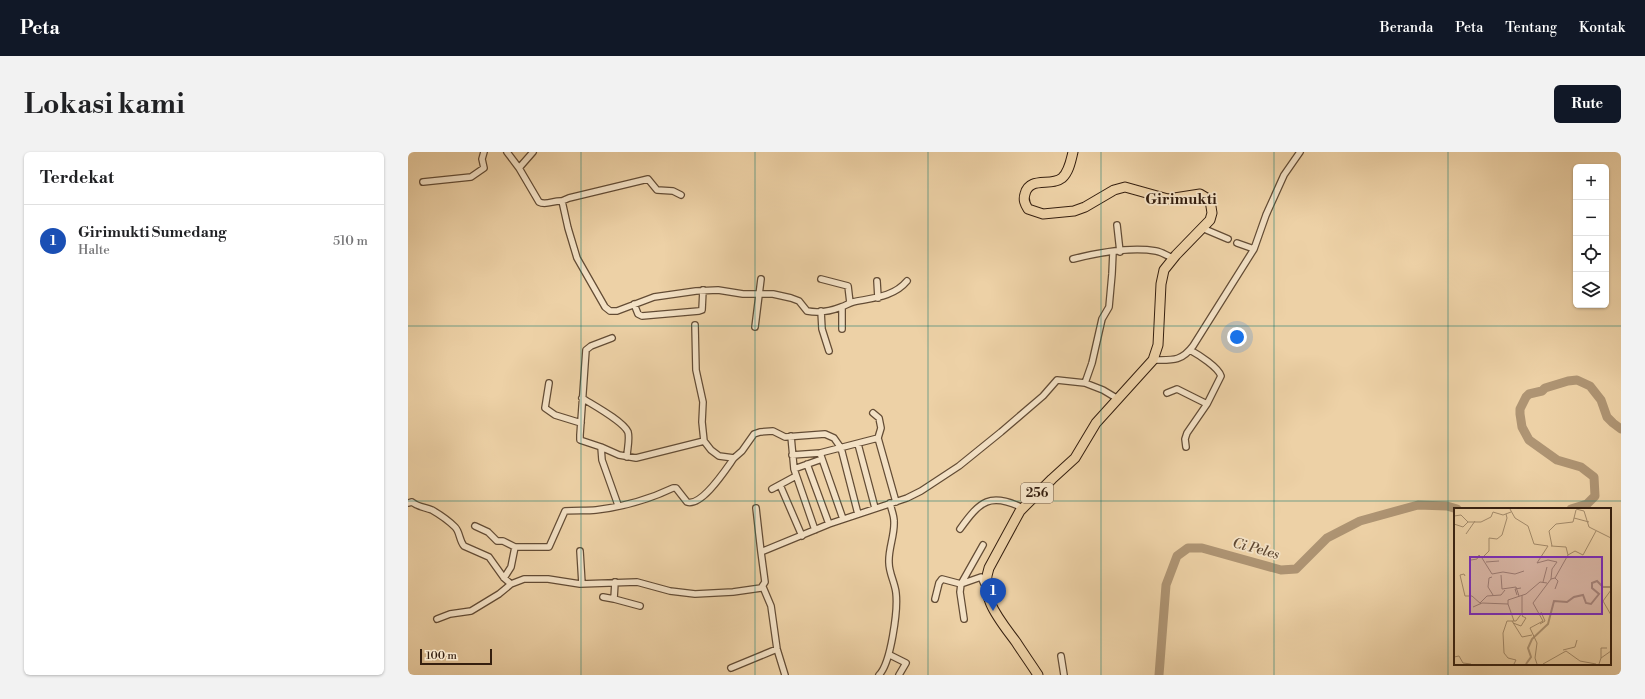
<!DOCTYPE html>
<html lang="id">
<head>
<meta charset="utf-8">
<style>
  body { margin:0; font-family:"Libre Bodoni",serif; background:#f2f2f2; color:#202124 }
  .controls { position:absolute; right:12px; top:12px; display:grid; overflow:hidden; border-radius:6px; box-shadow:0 1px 3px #0004 }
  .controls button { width:36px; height:36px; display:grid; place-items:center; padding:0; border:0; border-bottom:1px solid #e0e0e0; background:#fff; color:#202124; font:20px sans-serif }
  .scale { position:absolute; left:12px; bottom:10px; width:72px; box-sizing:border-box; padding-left:4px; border:2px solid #351f0f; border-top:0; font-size:11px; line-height:14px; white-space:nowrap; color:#351f0f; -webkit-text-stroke:3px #f3e1c5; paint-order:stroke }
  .you { position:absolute; left:829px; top:185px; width:14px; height:14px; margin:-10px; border:3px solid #fff; border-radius:50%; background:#1a73e8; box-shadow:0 0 0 6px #1a73e833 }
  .badge { display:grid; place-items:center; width:26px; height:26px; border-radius:50%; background:#111827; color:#fff; font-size:13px; font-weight:700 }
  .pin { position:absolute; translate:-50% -33px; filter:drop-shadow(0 1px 2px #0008) }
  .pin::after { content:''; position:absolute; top:21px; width:14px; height:12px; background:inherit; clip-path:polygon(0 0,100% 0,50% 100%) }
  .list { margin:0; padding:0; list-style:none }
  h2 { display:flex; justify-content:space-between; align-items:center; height:52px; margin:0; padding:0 16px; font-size:17px }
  h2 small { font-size:13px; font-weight:400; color:#757577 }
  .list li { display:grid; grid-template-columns:26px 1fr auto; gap:12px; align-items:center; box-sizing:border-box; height:72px; padding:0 16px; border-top:1px solid #e0e0e0 }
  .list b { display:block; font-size:15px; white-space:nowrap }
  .list p { margin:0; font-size:13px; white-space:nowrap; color:#757577 }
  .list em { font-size:13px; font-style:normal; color:#757577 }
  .icon { flex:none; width:22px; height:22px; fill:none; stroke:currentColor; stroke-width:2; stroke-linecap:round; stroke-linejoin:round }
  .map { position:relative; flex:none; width:1213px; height:523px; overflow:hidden; border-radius:6px }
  header { display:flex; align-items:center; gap:24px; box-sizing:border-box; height:56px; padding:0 20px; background:#111827; color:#fff }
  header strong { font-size:19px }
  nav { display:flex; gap:22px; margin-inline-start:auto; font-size:14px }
  .intro { display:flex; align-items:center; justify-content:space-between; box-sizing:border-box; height:96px; padding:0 24px }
  h1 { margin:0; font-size:28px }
  .button { padding:10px 18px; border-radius:6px; background:#111827; color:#fff; font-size:14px; font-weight:700 }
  main { display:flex; gap:24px; padding:0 24px }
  aside { flex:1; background:#fff; border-radius:6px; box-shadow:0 1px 3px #0004 }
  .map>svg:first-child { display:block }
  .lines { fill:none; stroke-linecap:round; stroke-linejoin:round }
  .river { stroke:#ae9473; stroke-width:9 }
  .minor-casing { stroke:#634c35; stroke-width:8 }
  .primary-casing { stroke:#351f0f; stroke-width:11 }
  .minor { stroke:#f3e1c5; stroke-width:5.5 }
  .primary { stroke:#edd1a6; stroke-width:9 }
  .grid { fill:none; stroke:#0f766e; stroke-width:1; stroke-opacity:0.55 }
  .labels { text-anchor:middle; stroke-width:3.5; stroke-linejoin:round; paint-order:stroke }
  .shield { fill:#f3e1c5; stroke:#6e5946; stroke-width:1 }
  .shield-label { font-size:12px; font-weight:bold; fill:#351f0f }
  .water-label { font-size:14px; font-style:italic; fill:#5f4832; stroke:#f3e1c5 }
  .quarter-label { font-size:15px; font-weight:bold; fill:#351f0f; stroke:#f3e1c5 }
  .inset-river { fill:none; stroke:#ae9473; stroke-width:2 }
  .inset-road { fill:none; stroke:#a38a6a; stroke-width:1 }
  .view { fill:#7b2cbf; fill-opacity:0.15; stroke:#7b2cbf; stroke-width:2 }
  .inset-edge { fill:none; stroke:#351f0f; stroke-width:2 }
</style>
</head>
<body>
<header>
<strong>Peta</strong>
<nav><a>Beranda</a><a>Peta</a><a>Tentang</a><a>Kontak</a></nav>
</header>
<div class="intro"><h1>Lokasi kami</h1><a class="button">Rute</a></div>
<main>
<aside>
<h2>Terdekat<small></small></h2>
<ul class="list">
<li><span class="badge" style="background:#1a4fb4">1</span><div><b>Girimukti Sumedang</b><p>Halte</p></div><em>510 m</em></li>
</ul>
</aside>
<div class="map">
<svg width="1213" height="523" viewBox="0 0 1213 523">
  <rect width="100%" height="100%" fill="#edd1a6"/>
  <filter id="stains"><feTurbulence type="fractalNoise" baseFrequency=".005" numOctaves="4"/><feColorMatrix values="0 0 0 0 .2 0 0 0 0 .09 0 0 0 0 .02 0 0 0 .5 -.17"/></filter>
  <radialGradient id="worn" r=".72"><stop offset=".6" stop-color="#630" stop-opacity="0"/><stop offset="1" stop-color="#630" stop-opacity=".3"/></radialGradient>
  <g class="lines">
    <path class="river" d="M1163,357L1179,352L1187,344L1186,325L1173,315L1149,308L1121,288L1114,275L1112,262V257L1118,245L1121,242L1134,239L1137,236L1160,229L1169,228L1182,234L1193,248L1199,265L1205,271L1213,277
      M751,523L758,433L769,404L780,396H794L873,418L888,417L919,386L952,369L1010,353L1039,354L1049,357"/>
    <defs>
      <path id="minor" d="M99,0L111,16
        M125,0L111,16L131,50C138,54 146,48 154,49L160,76L169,106L197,155L202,159H209L246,145L288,139L310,138L335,142H365L383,146L391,149L399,159C410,161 423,159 433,155C437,154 441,151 445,150C464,146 486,145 499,129
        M15,30L63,25L76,16L74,7L76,0
        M154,49L161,46L240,27L249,38L265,39L273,43
        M709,73L712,100
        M794,76L820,87
        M829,91L846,97
        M665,107C689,101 724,95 748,99C754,100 759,104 765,106
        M413,127L440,134L442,151
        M469,129L470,146
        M226,152L230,162L234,164L291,159L294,158L295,138
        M434,155V177
        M413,159L414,177L421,199
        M287,173L288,218L295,250L294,270L296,289L303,298L311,304L326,306L334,299L346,282L352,280L365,279L377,285L417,282L426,286L433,296L450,362
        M347,175L353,127
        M204,186L183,194L178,198L172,283V288L193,295L194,308L210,353
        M745,208C764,208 773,210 785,194L846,97L858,63L876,23L892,0
        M141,231L137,256L147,263L173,271
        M677,231L684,211L694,167L701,155L704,122L705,100
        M759,241L769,237L799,252
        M174,246C185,253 215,269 220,280C222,287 219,298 219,305
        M465,261L471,266L473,276L470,286L488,350
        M383,284L386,317L407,378
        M450,292L467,356
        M193,295L211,303L228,306L296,289
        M778,295L777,287L779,281L799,252L813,224C810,215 791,203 782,198
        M384,303L412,301
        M399,312L421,372
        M386,317L414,307
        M372,333L394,384
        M364,337L388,324
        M0,351L4,350C10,355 16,355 24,358C31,362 41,369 47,375C52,380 51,388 56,394L81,405L96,426L103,432
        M348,356L353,400
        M435,367L412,301L470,286
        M67,374L80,380L89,389H95L107,395
        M552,377C572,349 582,340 615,356
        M172,399L174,432
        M96,426L103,415L107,395H141L157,359C168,358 178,359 188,358C214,355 242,347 265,336H268L279,350C294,355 318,317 326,306
        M355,435L363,454L369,497L377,523
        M195,445L206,447L232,454
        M206,447L207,430
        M527,447L531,431L534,427L553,432L573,425L576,432
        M29,467L42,462L63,459L91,442L103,432L116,427H140L172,432L229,430L262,439L287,442L325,440L353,436L357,430L353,400L421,372L499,346L513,339L551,314L593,280L635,244L649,228L677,231L695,238L710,247
        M556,467L552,440L553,432L575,393
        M482,503L498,511L491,523
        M653,504L656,523
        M323,516L369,497
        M471,523C483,511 490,458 488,441C487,431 481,421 481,411C480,397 487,383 486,369C486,363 483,357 482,351"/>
      <path id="primary" d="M630,523C623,512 615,501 608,490C591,467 571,445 581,416L612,359L644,327L667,306L688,271L745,208L750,193L753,132L756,118L768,103L802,68L804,61L802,48L792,42L760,47L717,35L706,38L677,55L666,59L635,62L620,57C617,52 615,48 617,42C621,24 643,35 654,26C661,20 663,8 665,0"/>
    </defs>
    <use href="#minor" class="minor-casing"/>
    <use href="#primary" class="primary-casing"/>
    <use href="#minor" class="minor"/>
    <use href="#primary" class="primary"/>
  </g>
  <path class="grid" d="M173,0V523M347,0V523M520,0V523M693,0V523M866,0V523M1040,0V523M0,174H1213M0,349H1213"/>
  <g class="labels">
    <rect class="shield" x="613" y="331" width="32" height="20" rx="3"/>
    <g class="shield-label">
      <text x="629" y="345">256</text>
    </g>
    <g class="water-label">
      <text transform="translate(848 396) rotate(15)" y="5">Ci Peles</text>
    </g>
    <g class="quarter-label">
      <text x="773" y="52">Girimukti</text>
    </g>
  </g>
  <g transform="translate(1046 356)">
    <rect width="157" height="157" fill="#edd1a6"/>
    <path class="inset-river" d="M72,156L77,149L74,140L78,131L94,116L100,93L113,94L120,89L129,87L132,95L137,96L145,86L138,80V75L143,73L149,79H157"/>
    <path class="inset-road" d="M56,1L61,10L74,18L80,36L94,38L83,55L94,52L103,54L98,61L97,71L79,95L89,113L76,120L83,135L81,150L83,156M122,1L130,3L135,19L157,30M122,2L120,10L135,14M52,6L53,10L48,27L43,31L35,30V43L28,50L38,66L49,64L61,66L70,63M0,8L7,7L14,14M0,16L9,19L14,14H27L37,9L39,4L49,7L57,4M12,26L21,13M97,38L112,39L114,47M98,38L95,23L102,16L119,14L120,10M17,52L23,51L25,47L28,50M32,54L45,53M47,67L48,81L62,79L65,88M11,68L10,66L6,67L11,88H18L27,96M38,69L35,70L34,79L39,87M97,71L101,70L114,47L121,43L129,47L142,23M89,74L93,59M101,81L104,73L101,70M157,82L149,93L157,107M63,87L61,81L67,80M26,95L33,88L47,87L51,82M54,96L60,113M19,99L28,95L54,96V92L72,86L86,74L93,75M58,113L68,129L78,127M59,115L67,118L72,110L68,108L70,105M86,116L91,113L87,104M109,142L121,139L123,132M0,149L5,148L9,155L17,156M147,150V140H153M60,156L62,152L54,150L50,145L49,125L53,113H62L68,105V87M89,156L112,143L126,153L142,156M145,156L147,150L157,143"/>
    <path class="view" d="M16,49H148V106H16Z"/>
    <rect width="157" height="157" class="inset-edge"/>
  </g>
  <rect width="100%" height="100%" filter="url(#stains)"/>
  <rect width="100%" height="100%" fill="url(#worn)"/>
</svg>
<div class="controls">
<button>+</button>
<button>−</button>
<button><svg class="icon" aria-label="locate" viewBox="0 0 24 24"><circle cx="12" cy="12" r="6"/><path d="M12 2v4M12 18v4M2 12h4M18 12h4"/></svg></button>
<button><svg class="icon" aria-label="layers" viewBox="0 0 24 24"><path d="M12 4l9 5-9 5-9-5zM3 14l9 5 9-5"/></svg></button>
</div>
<div class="scale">100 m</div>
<div class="you"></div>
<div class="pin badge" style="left:585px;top:459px;background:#1a4fb4">1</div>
</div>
</main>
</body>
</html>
